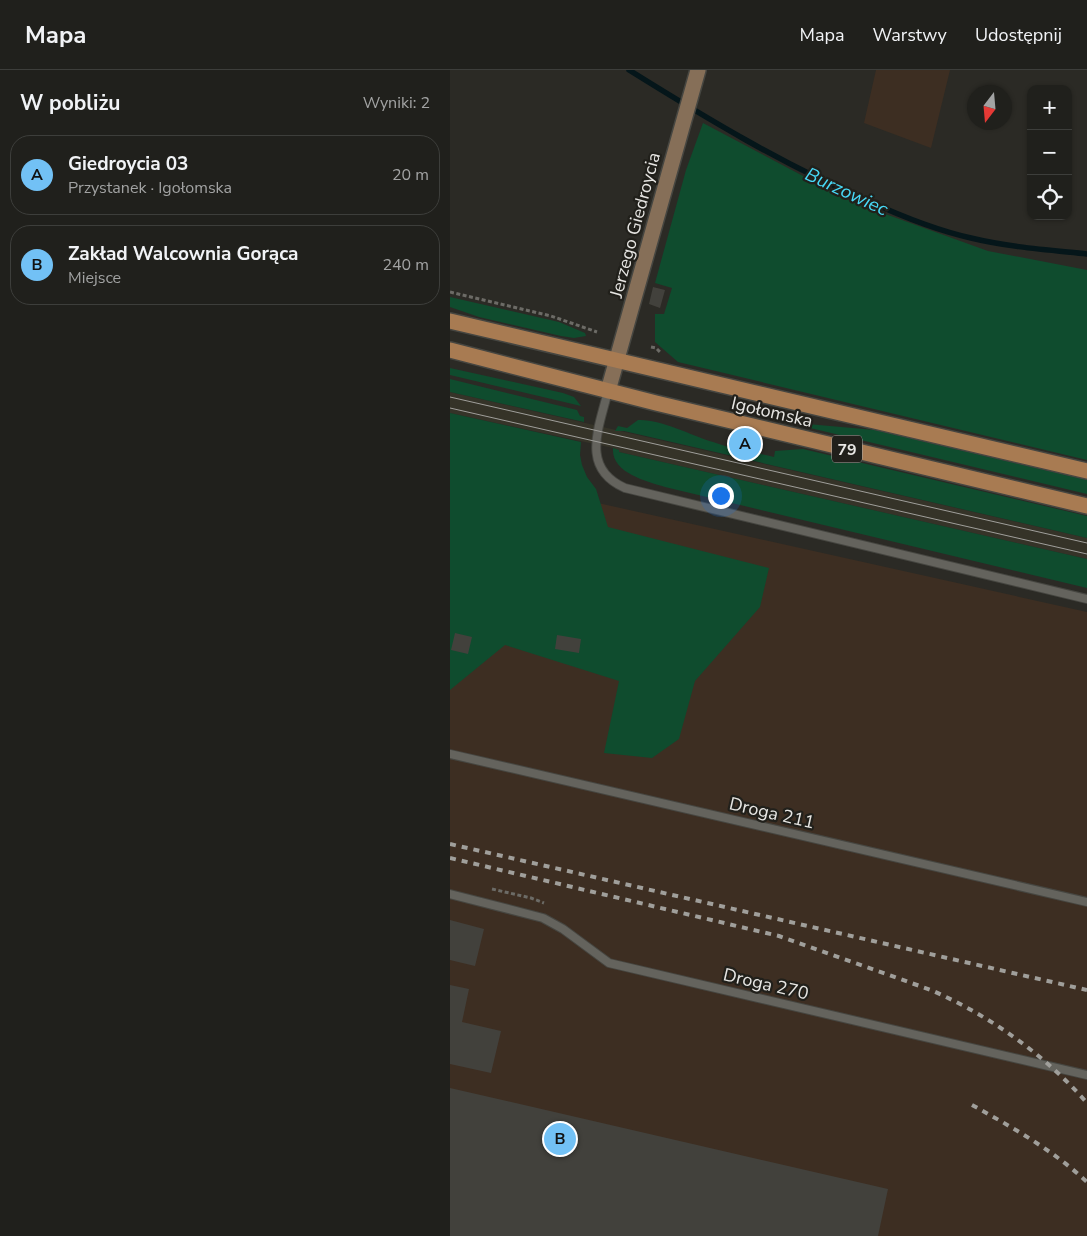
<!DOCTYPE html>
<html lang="pl">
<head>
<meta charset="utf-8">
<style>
  body { margin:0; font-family:"Nunito Sans",sans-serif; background:#2d2d29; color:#f1f3f6 }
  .controls { position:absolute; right:15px; top:15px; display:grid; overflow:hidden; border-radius:10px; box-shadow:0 1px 4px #0004 }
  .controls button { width:45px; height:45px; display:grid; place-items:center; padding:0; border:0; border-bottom:1px solid #3d3e3b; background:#20201c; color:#f1f3f6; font:25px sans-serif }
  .compass { position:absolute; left:517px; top:15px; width:45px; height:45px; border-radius:50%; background:#20201c; box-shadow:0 1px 4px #0004; rotate:196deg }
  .you { position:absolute; left:270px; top:425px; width:18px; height:18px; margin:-12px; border:4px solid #fff; border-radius:50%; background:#1a73e8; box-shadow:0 0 0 8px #1a73e833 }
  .badge { display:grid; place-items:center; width:32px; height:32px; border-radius:50%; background:#72c1f5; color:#111; font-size:16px; font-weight:700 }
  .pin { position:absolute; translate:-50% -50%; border:2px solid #fff; box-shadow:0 1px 5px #0006 }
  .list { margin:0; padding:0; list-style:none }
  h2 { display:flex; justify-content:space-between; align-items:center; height:65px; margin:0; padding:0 20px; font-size:21px }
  h2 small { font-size:16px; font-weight:400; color:#a2a3a3 }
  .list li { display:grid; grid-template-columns:32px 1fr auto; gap:15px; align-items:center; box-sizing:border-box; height:80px; margin:0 10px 10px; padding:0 10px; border:1px solid #3d3e3b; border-radius:20px }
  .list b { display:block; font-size:19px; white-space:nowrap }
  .list p { margin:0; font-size:16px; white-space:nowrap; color:#a2a3a3 }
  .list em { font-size:16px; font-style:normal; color:#a2a3a3 }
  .icon { flex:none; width:28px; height:28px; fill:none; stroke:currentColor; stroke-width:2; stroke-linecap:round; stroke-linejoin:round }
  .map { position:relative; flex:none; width:637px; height:1166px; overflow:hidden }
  header { display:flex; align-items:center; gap:30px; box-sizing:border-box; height:70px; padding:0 25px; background:#20201c; border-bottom:1px solid #3d3e3b }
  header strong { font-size:24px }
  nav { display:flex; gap:28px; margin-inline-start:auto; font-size:18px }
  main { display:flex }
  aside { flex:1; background:#20201c }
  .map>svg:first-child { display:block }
  .built { fill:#353328 }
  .industrial { fill:#3d2e22 }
  .green { fill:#0f4c2e }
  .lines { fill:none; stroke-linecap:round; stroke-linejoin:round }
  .stream { stroke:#05161a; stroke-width:5.5 }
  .building { fill:#42413c }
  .lane-casing { stroke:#464641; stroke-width:10 }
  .secondary-casing { stroke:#464641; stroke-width:18 }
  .primary-casing { stroke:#464641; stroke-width:18 }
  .path { stroke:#6c6b66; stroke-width:3; stroke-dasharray:4 2.5; stroke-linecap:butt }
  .lane { stroke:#64635d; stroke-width:8 }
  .secondary { stroke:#866f58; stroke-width:15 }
  .primary { stroke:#a87b52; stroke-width:15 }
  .tram { stroke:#a09f9b; stroke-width:1 }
  .rail { stroke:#a09f9b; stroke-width:4; stroke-dasharray:6 6; stroke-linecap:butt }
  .labels { text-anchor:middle; stroke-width:4.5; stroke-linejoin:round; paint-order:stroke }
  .shield { fill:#21201b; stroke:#acaba7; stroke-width:1 }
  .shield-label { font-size:16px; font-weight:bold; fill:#e7e6e3 }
  .street-label { font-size:18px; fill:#e7e6e3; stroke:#21201b }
  .water-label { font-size:19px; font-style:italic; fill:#48d9f7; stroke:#21201b }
</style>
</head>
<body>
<header>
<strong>Mapa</strong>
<nav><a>Mapa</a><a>Warstwy</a><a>Udostępnij</a></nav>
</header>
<main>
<aside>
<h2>W pobliżu<small>Wyniki: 2</small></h2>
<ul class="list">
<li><span class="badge">A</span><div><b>Giedroycia 03</b><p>Przystanek · Igołomska</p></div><em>20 m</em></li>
<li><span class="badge">B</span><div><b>Zakład Walcownia Gorąca</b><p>Miejsce</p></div><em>240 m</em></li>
</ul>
</aside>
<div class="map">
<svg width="637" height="1166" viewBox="0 0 637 1166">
  <rect width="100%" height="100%" fill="#2b2a25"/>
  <path class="built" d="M0,322L637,468V489L169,382V380L163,378L0,343Z"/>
  <path class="industrial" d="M426,0H500L481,78L414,53Z
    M0,400L637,542V1166H0Z"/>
  <path class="green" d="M253,53L402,132L538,181L637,200V390L228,292L205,272V244H214L222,218L205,213L236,100Z
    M0,227L109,252L135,263L136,266L124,268L111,266L29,247L0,237Z
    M0,298L113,323L124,327L131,336L0,305Z
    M0,309L127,340L130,346L134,347V352L0,322Z
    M0,343L131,372L130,385L132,395L137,407L146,419L158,457L319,498L310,537L245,611L229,669L202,688L154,683L169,611L55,575L0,620Z
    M188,350C211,349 240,365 263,372C282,379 303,382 324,387L325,381L353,379L637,446V468L174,361H165L168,356L177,358Z
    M335,352L425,360L637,410V424Z
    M163,378L169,380V382L637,489V518L215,417C196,411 161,403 163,378Z"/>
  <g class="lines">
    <path class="stream" d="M179,0C256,48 334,95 418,131C451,146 485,160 521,168C558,177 599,180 637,184"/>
  </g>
  <path class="building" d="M203,217L215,220L210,238L199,234Z
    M5,563L22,567L18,584L1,580Z
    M107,565L131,569L129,583L105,579Z
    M0,850L34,859L25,896L0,890Z
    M0,915L19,919L12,952L51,961L41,1003L0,994Z
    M0,1018L438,1119L428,1166H0Z"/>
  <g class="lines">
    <defs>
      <path id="lane" d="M158,321C149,358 130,398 175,418L637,529
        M0,684L637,832
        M0,824L93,848L113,859L159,893L637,1005"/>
      <path id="secondary" d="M158,321L248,0"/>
      <path id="primary" d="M0,251L637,401
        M0,280L206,333L637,436"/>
    </defs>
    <use href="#lane" class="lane-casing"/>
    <use href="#secondary" class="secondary-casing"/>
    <use href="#primary" class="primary-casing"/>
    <path class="path" d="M0,222L101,246L147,262
      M201,277L206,278L210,282
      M42,819L81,828L94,833"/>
    <use href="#lane" class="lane"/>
    <use href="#secondary" class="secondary"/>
    <use href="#primary" class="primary"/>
    <path class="tram" d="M0,327L637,473
      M0,338L637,484"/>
    <path class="rail" d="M0,774L637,920
      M0,788L329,866L481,920C540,946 594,984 637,1033
      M522,1035C562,1057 604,1081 637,1112"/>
  </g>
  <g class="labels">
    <rect class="shield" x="382" y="365.5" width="30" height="27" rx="4"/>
    <g class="shield-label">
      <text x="397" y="385">79</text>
    </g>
    <g class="street-label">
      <text transform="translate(185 155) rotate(-75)" y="6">Jerzego Giedroycia</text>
      <text transform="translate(322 342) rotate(13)" y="6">Igołomska</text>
      <text transform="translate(322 743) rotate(13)" y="6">Droga 211</text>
      <text transform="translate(316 914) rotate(13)" y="6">Droga 270</text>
    </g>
    <g class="water-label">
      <text transform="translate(397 121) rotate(25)" y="7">Burzowiec</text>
    </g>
  </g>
</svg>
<div class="controls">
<button>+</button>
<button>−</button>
<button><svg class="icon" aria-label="locate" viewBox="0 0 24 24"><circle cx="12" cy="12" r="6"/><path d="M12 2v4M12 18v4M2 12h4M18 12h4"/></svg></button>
</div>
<svg class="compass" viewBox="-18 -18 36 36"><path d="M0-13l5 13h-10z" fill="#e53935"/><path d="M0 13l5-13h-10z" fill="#a2a3a3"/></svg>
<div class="you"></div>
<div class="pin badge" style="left:295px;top:374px">A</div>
<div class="pin badge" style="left:110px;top:1069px">B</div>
</div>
</main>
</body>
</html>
